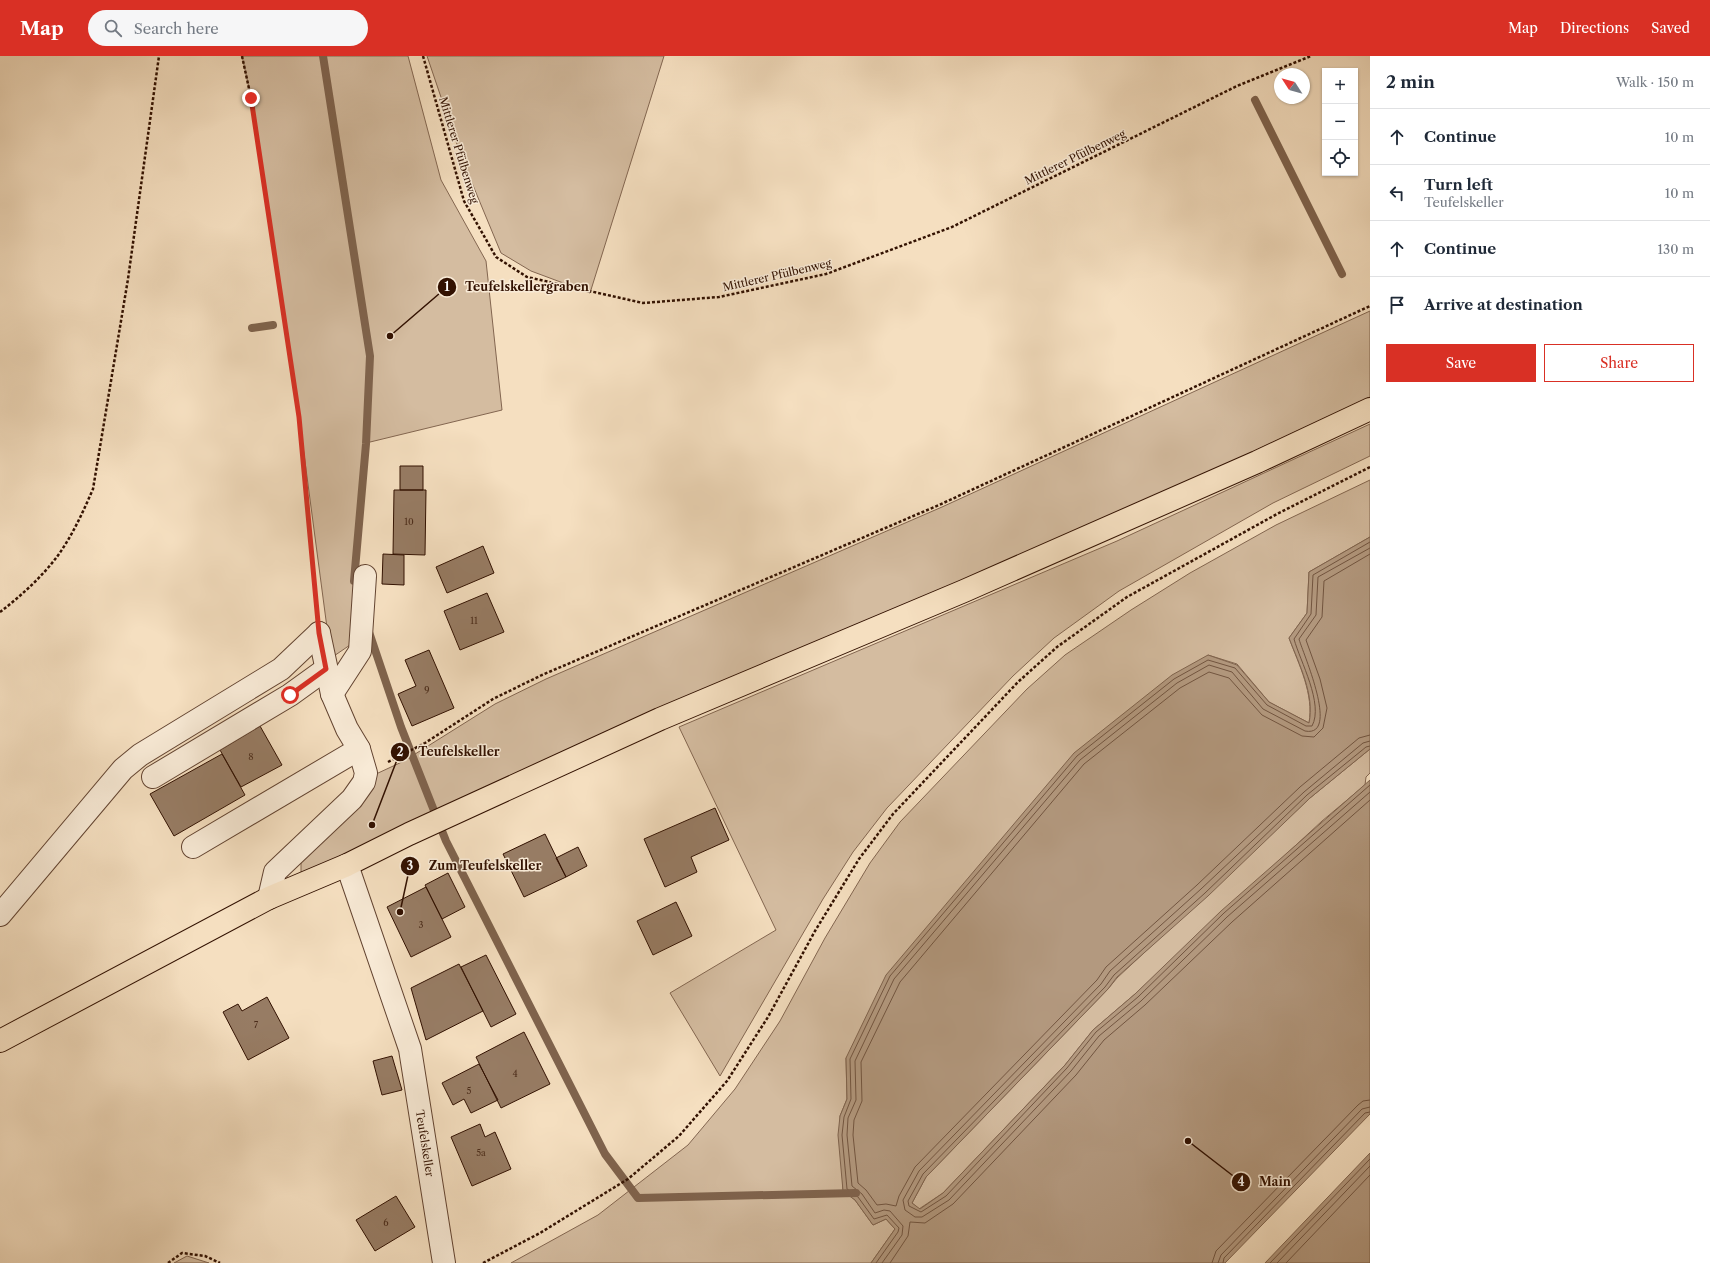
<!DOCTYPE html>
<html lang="en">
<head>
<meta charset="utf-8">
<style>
  body { margin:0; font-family:"Libre Caslon Text",serif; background:#f6f6f7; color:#1f2937 }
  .controls { position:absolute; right:12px; top:12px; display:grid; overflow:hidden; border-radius:0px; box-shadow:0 1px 3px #0004 }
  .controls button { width:36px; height:36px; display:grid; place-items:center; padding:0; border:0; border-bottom:1px solid #e0e1e3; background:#fff; color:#1f2937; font:20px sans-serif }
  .compass { position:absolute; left:1274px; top:12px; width:36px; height:36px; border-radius:50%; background:#fff; box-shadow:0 1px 3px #0004; rotate:306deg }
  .stop { position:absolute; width:12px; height:12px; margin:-9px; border:3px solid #d93025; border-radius:50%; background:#fff }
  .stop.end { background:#d93025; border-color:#fff; box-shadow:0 1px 4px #0008 }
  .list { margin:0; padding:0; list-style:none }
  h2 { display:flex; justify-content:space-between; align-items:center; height:52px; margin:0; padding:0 16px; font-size:17px }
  h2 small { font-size:13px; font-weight:400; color:#747a83 }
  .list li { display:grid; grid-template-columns:26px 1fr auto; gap:12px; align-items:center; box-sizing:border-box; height:56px; padding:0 16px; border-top:1px solid #e0e1e3 }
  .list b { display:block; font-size:15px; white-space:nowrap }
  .list p { margin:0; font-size:13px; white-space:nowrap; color:#747a83 }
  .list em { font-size:13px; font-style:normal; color:#747a83 }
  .actions { display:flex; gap:8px; padding:12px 16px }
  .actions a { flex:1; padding:9px 0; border:1px solid #d93025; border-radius:0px; text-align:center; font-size:14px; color:#d93025 }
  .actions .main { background:#d93025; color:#fff }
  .icon { flex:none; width:22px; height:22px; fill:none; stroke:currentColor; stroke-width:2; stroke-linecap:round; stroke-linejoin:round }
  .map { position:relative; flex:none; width:1370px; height:1207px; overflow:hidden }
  header { display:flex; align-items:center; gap:24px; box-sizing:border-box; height:56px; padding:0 20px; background:#d93025; color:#fff }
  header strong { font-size:19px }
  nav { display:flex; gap:22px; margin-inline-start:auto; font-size:14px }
  .search { width:280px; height:36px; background:#f6f6f7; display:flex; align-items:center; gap:10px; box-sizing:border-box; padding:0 14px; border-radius:22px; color:#747a83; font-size:15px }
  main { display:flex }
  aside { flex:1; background:#fff }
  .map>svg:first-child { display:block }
  .green { fill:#d4bca0; stroke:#836650 }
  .water { fill:#b3997f; stroke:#7f634d }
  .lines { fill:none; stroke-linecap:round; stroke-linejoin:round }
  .shore { stroke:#725540; stroke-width:1 }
  .stream { stroke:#7f634d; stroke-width:8 }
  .building { fill:#977c64; stroke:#321101 }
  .minor-casing { stroke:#634431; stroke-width:24 }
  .major-casing { stroke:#321101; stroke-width:24 }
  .path { stroke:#321101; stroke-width:2.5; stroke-dasharray:3 2; stroke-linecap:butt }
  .minor { stroke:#f8ead6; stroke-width:22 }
  .major { stroke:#f5dfc0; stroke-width:22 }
  .route { stroke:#d93025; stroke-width:5 }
  .labels { text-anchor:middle; stroke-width:3; stroke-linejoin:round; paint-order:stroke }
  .number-label { font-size:9px; fill:#4b2c1a }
  .street-label { font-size:11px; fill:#321101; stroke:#f8ead6 }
  .leader { fill:none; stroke:#321101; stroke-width:1.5 }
  .callout-dot { fill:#321101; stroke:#f8ead6; stroke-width:1.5 }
  .mark-label { font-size:12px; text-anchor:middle; font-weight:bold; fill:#fff }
  .callout-label { font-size:12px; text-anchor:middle; font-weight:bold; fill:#321101; stroke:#f8ead6; stroke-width:3; stroke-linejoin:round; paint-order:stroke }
</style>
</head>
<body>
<header>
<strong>Map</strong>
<div class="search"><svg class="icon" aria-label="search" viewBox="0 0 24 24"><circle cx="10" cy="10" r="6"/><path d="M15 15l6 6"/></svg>Search here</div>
<nav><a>Map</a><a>Directions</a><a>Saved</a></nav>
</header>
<main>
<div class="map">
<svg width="1370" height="1207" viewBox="0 0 1370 1207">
  <rect width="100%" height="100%" fill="#f5dfc0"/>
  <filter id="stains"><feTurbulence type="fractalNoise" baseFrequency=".005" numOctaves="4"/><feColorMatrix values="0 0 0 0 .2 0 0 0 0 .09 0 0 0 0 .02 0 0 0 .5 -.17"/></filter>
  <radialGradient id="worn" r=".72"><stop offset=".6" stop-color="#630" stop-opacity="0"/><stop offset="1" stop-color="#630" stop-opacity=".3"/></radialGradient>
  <path class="green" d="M242,0H408L441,124L486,205L502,354L366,387L354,533L369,576L331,602L299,360L251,41Z
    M427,0H664L590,237L531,215L501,197L462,103Z
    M1370,255V341L1203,419L309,816H301V802L376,718L404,705L495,648L546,623L942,451Z
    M1370,368V400L1273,447L1119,535L1054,582L1013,620L887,752L853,796L823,843L720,1020L670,937L776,874L679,671L1117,485Z
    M1370,424V481L1309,516L1307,557L1289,582C1299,609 1314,638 1309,667L1269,646L1237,608L1208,599L846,1002L847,1043L840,1060L843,1135L855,1144L873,1169L886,1163L895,1173L871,1207H511L598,1159L688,1089L735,1033L780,965L825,882L870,807L900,766L1027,633L1065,599L1131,554L1190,517L1276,469Z
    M1370,693V717L1366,721L1365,729L1322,765L1135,938L1093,974L1065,1009L943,1137L919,1153L912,1147L926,1121L1108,933L1117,922L1310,742Z
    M187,1200L209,1207H174Z"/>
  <path class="water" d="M1370,481V693L1310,742L1208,840L1117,921L1108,933L926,1121L912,1147L920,1153L943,1137L1065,1009L1093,974L1135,938L1221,855L1370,724V1058L1225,1207H871L895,1173L886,1163L873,1169L855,1144L843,1135L838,1079L840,1060L847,1043L846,1002L886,919L1074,697L1172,619L1208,599L1237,609L1269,646L1309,667C1315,639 1299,608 1289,582L1307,557L1309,516Z
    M1370,1097V1207H1265Z"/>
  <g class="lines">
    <path class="shore" d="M1370,498L1324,525L1322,561L1306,584L1320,623L1327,652L1323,672L1314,681L1302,680L1262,659L1229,622L1209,616L1180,632L1084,708L900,926L861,1006L862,1045L854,1064L853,1079L858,1127L866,1134L877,1149L886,1148L896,1150L899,1140L915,1111L1097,924L1106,911L1197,829L1300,731L1359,682L1370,679
      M1370,685L1363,687L1304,736L1201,833L1110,915L1101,928L919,1115L903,1144L905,1154L915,1161H922L949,1144L1071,1015L1099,980L1141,945L1227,861L1370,736
      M1370,690L1366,691L1307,739L1205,837L1114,919L1105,931L923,1118L908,1145L909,1150L921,1156L946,1140L1067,1012L1096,976L1138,941L1224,857L1370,729
      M876,1207L898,1176L899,1172L887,1159L874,1163L858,1141L847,1133L842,1079L844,1061L851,1043L850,1003L890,920L1077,700L1174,623L1208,604L1235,612L1267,649L1306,670H1312C1324,648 1300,605 1294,583L1311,558L1313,519L1370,486
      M882,1207L902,1179L903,1170L890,1155L884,1154L875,1157L862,1138L852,1130L847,1079L848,1062L856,1044L855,1005L894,923L1080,704L1177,627L1209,609L1232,616L1263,653L1305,675C1341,682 1302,595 1299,583L1316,559L1318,521L1370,492
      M890,1207L908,1180L910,1166L925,1167L953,1148L1076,1019L1104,984L1145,949L1232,866L1370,744
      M1212,1207L1216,1195L1358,1049L1363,1045L1370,1044
      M1218,1207L1221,1199L1362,1053L1370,1051
      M1223,1207L1224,1202L1365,1057L1370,1056
      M1270,1207L1370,1103
      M1277,1207L1370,1110
      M1286,1207L1370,1119"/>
    <path class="stream" d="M323,0L370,300L366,388L354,525
      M1255,44L1342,218
      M252,272L273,269
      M369,576L401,671L446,785L605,1098L638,1142L856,1137"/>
  </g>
  <path class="building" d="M400,410H423V434H400Z
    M394,434H426L425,499L393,498Z
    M483,490L494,517L447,537L436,511Z
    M383,498L404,499V529L382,528Z
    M487,537L504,576L460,594L444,555Z
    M429,594L454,652L412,670L398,638L416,630L405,604Z
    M260,670L282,709L241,731L220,694Z
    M222,698L245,739L174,780L150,738Z
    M715,752L729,784L691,801L697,816L665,831L644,783Z
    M545,778L566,821L524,841L503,798Z
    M578,791L587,810L566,821L556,802Z
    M448,817L465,851L442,863L425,829Z
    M426,831L451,881L411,901L387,851Z
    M676,846L692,880L653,899L637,865Z
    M486,899L516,958L491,971L461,911Z
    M459,908L483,955L426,984L411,932Z
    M267,941L289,982L248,1004L223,956L238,948L242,955Z
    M524,976L550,1028L501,1052L476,1001Z
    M392,1000L402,1034L382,1039L373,1005Z
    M479,1008L498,1044L471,1057L464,1043L453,1049L442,1027Z
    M480,1068L485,1081L495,1076L511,1113L472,1130L451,1081Z
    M396,1140L415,1171L375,1195L356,1164Z"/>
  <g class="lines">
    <defs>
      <g id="minor">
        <path d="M332,638L360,595L365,520"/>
        <path d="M153,721L290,639L326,613"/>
        <path d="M193,791L359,693"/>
        <path id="s1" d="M347,809L410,993L444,1207"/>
        <path d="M269,842L275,816L352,743L364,726L366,717L359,693L347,673L332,638L319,577"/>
        <path d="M0,859L123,713L140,699L281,613L319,577"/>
      </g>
      <path id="major" d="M0,985L269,842L347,809L409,778L660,663L964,535L1257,406L1370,353"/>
    </defs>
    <use href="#minor" class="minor-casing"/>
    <use href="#major" class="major-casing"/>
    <path class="path" d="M242,0L251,42L299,361L317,552
      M423,0L464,145L496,201L527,221L643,247L719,241L826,218L952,171L1237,30L1311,0
      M0,556C21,540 43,520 59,498C73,478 83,456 93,433L128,223L159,0
      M388,706L425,687L493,643L542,619L939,449L1370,250
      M168,1207L182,1197L205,1200L220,1207
      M483,1207L540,1177L628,1123L679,1080L727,1025L768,961L815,875L859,803L893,758L1018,626L1057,591L1127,541L1277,458L1370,411"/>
    <use href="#minor" class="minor"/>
    <use href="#major" class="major"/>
  </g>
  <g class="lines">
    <path class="route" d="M251,42L299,361L319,577L326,613L290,639"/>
  </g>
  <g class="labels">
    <g class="number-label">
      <text x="409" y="469">10</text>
      <text x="474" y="568">11</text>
      <text x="427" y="637">9</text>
      <text x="251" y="704">8</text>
      <text x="421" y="872">3</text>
      <text x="256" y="972">7</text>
      <text x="515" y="1021">4</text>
      <text x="469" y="1038">5</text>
      <text x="481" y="1100">5a</text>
      <text x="386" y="1170">6</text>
    </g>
    <g class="street-label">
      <text transform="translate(459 94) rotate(73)" y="4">Mittlerer Pfülbenweg</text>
      <text transform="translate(1075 101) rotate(-26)" y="4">Mittlerer Pfülbenweg</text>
      <text transform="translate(777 219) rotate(-13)" y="4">Mittlerer Pfülbenweg</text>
      <text dy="4" stroke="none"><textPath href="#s1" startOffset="290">Teufelskeller</textPath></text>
    </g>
  </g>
  <path class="leader" d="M390 280L447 231M372 769L400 696M400 856L410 810M1188 1085L1241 1126"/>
  <g class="callout-dot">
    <circle cx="390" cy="280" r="4"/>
    <circle cx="372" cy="769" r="4"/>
    <circle cx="400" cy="856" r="4"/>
    <circle cx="1188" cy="1085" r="4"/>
    <circle cx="447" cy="231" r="10"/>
    <circle cx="400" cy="696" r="10"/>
    <circle cx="410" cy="810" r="10"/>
    <circle cx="1241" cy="1126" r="10"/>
  </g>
  <g class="mark-label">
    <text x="447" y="235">1</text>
    <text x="400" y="700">2</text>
    <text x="410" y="814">3</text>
    <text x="1241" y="1130">4</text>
  </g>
  <g class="callout-label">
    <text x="527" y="235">Teufelskellergraben</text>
    <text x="459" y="700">Teufelskeller</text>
    <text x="485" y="814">Zum Teufelskeller</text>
    <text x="1275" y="1130">Main</text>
  </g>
  <rect width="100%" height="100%" filter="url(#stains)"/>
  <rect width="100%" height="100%" fill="url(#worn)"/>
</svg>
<div class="controls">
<button>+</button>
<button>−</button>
<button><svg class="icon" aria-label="locate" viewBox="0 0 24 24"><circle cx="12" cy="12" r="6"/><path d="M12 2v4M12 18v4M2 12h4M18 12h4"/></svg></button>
</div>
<svg class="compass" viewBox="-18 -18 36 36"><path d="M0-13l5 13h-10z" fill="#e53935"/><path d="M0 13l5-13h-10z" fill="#747a83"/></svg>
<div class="stop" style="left:290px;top:639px"></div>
<div class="stop end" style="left:251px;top:42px"></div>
</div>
<aside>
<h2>2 min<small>Walk · 150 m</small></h2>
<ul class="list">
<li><svg class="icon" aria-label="ahead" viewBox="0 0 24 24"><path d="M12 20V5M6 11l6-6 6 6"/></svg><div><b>Continue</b></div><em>10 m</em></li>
<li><svg class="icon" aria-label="left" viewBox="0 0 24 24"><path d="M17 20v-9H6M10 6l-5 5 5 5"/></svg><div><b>Turn left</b><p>Teufelskeller</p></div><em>10 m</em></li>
<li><svg class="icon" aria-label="ahead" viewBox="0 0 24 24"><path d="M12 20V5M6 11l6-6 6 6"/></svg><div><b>Continue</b></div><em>130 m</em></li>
<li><svg class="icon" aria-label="arrive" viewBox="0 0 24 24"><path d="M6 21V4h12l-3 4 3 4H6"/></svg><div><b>Arrive at destination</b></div></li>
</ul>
<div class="actions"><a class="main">Save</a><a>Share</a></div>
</aside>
</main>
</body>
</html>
